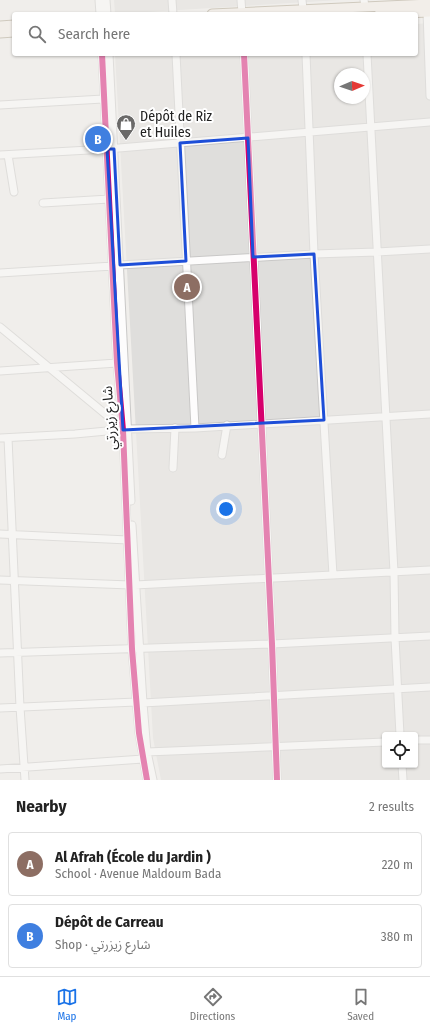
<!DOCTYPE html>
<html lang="en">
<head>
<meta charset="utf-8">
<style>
  body { margin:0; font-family:"Fira Sans Condensed","Noto Sans Arabic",sans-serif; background:#f2f2f2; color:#222 }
  .controls { position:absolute; right:12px; bottom:12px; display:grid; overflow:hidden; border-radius:4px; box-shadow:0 1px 3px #0004 }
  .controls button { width:36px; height:36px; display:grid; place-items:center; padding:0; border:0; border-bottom:1px solid #e0e0e0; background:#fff; color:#222; font:20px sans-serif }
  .compass { position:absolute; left:334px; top:68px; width:36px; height:36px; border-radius:50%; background:#fff; box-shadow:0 1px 3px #0004; rotate:88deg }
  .you { position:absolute; left:226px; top:509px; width:14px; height:14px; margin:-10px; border:3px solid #fff; border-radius:50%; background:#1a73e8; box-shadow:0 0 0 6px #1a73e833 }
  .badge { display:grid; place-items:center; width:26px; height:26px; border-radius:50%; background:#1a73e8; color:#fff; font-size:13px; font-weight:700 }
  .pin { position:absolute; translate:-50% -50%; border:2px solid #fff; box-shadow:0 1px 4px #0006 }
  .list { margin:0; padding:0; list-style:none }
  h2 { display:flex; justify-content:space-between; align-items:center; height:52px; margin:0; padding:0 16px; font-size:17px }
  h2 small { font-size:13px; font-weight:400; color:#767676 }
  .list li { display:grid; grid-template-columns:26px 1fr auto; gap:12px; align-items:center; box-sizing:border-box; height:64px; margin:0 8px 8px; padding:0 8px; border:1px solid #e0e0e0; border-radius:4px }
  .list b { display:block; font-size:15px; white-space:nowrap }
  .list p { margin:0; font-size:13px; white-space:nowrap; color:#767676 }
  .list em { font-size:13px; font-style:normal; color:#767676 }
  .icon { flex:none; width:22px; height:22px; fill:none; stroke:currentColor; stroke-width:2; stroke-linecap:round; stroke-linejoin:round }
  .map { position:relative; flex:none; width:430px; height:780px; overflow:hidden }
  .search { position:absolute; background:#fff; box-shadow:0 1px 3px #0004; left:12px; right:12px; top:12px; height:44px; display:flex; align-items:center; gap:10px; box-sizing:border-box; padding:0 14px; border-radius:4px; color:#767676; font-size:15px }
  .sheet { height:196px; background:#fff }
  nav { display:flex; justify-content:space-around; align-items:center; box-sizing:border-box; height:56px; border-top:1px solid #e0e0e0; background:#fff; font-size:11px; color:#767676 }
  nav a { display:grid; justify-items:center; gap:2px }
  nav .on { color:#1a73e8 }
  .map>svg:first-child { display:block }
  .residential { fill:#dfdedc; fill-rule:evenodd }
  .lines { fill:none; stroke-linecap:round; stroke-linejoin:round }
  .minor-casing { stroke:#c9c8c7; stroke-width:9 }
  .major-casing { stroke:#a79c86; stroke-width:11 }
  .minor { stroke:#fdfcfc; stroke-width:7 }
  .major { stroke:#f3ede7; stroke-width:9 }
  .cycleway-casing { stroke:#fff; stroke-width:8 }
  .cycleway { stroke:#d6006c; stroke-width:6 }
  .marked { fill:none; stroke:#1d4ed8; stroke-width:3; stroke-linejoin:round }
  .labels { text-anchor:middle; stroke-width:4; stroke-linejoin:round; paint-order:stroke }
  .poi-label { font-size:14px; fill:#222; stroke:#fff; text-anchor:start }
  .street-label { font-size:14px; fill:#222; stroke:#fff }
</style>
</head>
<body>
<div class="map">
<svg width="430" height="780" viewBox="0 0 430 780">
  <rect width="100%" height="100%" fill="#f0eeeb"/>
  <path class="residential" d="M114,0H340L115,14Z
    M430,23V780H161L153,738L115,54H416V24ZM340,74H364V98H340ZM385,735H415V765H385Z"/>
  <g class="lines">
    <defs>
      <path id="minor" d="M99,0L100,14
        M106,0L107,14
        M172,0L173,14
        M241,0L242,13
        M302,0L303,9
        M364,0L365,6
        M427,12L430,96
        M102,54L117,363L123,430L132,649L139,733L147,780
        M109,54L131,501
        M176,54L195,428
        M244,54L272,644L277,780
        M306,54L314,254L333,575
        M367,54L394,572L395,638L400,735
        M0,105L103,99
        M0,155L107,149L430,122
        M8,155L14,192
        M43,203L109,199
        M120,265L314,254L377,252L430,249
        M0,273L113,266
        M0,327L115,422L120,431
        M0,371L117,363
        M0,438L75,434L128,429L195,428L430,414
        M8,438L20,707L25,780
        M222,455L227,425
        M173,468L175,428
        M132,525L143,703L147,752L153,780
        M0,534L128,540
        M0,580L130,585
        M135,585L430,570
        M0,653L272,644L430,636
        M143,703L430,687
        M0,708L136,702
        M415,740H430
        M147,752L385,742
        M402,765L403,780
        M0,769L143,759"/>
      <path id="major" d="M212,14L430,4
        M379,14L430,12
        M0,26L14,25
        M0,33L14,32"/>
    </defs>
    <use href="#minor" class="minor-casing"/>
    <use href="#major" class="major-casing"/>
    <use href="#minor" class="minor"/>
    <use href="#major" class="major"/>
    <defs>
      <path id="cycleway" d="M102,54L117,363L123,430L132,649L139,733L147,780
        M244,54L272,644L277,780"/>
    </defs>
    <use href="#cycleway" class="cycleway-casing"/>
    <use href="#cycleway" class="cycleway"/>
  </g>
  <path d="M0 0H430V780H0ZM248,138L253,257L314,254L324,420L123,430L107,149H114L120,265L186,261L180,143Z" fill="#f0eeeb" fill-opacity=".55" fill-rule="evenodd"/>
  <path class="marked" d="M248,138L253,257L314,254L324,420L123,430L107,149H114L120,265L186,261L180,143Z"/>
  <defs>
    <symbol id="shop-pin" viewBox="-11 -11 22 30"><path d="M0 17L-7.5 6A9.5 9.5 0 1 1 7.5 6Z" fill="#6a6968" stroke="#fff"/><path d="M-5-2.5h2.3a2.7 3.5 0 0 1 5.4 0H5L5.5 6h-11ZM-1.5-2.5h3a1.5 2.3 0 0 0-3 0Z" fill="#fff"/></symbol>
  </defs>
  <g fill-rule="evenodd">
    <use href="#shop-pin" x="115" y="113" width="22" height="30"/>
  </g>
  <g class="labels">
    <g class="poi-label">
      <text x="140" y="121">Dépôt de Riz<tspan x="140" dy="16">et Huiles</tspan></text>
    </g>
    <g class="street-label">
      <text transform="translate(109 418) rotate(-94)" y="5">شارع زيزرتي</text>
    </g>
  </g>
</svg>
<div class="controls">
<button><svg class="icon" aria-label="locate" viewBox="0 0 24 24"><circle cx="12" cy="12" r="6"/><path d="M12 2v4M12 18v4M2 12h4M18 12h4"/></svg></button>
</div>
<svg class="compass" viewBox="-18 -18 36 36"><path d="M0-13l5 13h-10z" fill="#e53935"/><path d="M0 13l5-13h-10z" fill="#767676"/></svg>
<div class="you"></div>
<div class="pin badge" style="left:187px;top:287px;background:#8d6e63">A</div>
<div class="pin badge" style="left:98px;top:139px;background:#3f7fe0">B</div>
<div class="search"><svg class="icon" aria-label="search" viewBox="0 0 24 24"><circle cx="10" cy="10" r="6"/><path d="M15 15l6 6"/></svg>Search here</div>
</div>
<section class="sheet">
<h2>Nearby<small>2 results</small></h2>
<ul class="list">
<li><span class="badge" style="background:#8d6e63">A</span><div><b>Al Afrah (École du Jardin )</b><p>School · Avenue Maldoum Bada</p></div><em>220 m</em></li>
<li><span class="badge" style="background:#3f7fe0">B</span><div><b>Dépôt de Carreau</b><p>Shop · شارع زيزرتي</p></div><em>380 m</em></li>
</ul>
</section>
<nav>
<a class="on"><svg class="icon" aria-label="map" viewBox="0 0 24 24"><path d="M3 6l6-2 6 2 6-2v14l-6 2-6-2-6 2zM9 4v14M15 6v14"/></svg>Map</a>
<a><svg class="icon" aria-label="directions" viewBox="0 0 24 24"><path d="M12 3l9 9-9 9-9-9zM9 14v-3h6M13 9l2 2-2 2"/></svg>Directions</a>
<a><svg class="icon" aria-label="saved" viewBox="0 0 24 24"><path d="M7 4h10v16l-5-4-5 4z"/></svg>Saved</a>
</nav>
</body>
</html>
